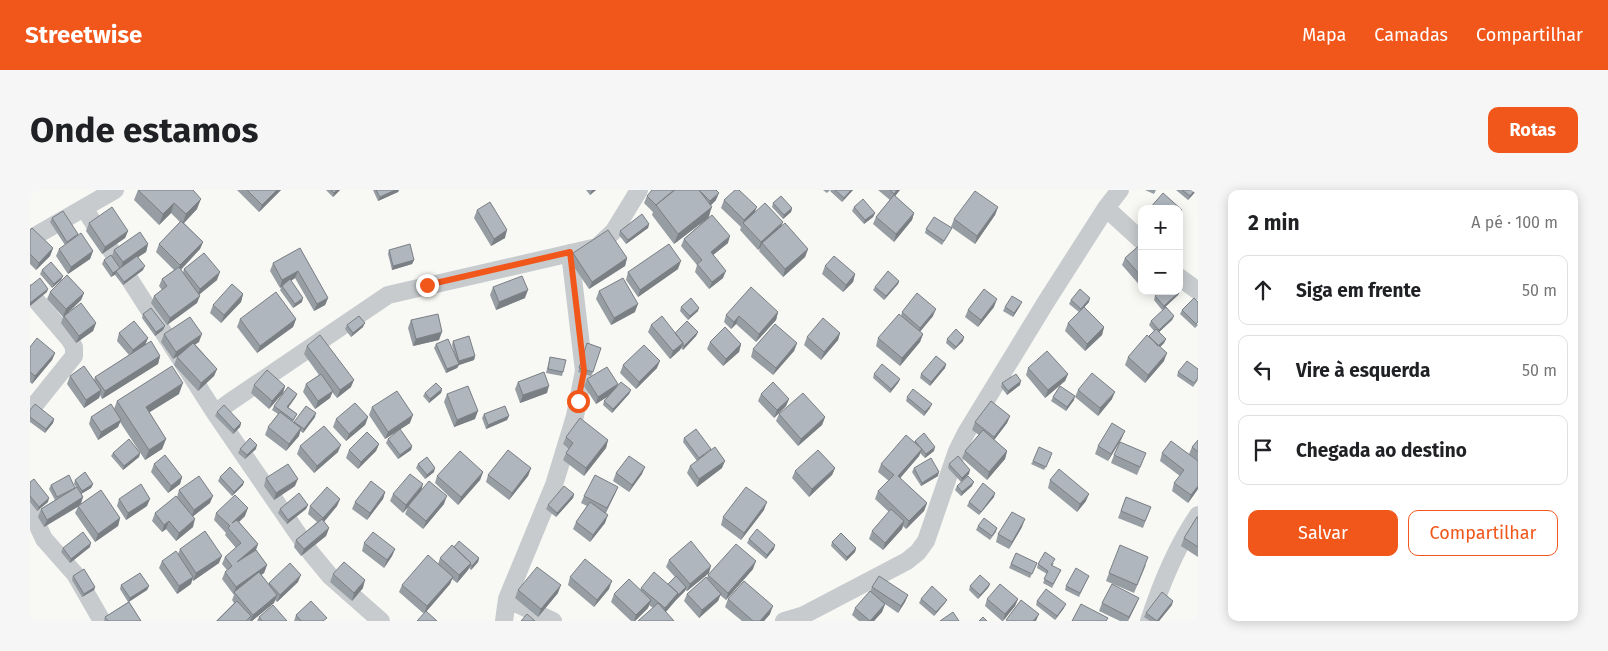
<!DOCTYPE html>
<html lang="pt">
<head>
<meta charset="utf-8">
<style>
  body { margin:0; font-family:"Fira Sans",sans-serif; background:#f6f6f6; color:#202124 }
  .controls { position:absolute; right:15px; top:15px; display:grid; overflow:hidden; border-radius:10px; box-shadow:0 2px 12px #0003 }
  .controls button { width:45px; height:45px; display:grid; place-items:center; padding:0; border:0; border-bottom:1px solid #e0e0e0; background:#fff; color:#202124; font:25px sans-serif }
  .stop { position:absolute; width:15px; height:15px; margin:-11px; border:4px solid #f1571b; border-radius:50%; background:#fff }
  .stop.end { background:#f1571b; border-color:#fff; box-shadow:0 1px 5px #0008 }
  .list { margin:0; padding:0; list-style:none }
  h2 { display:flex; justify-content:space-between; align-items:center; height:65px; margin:0; padding:0 20px; font-size:21px }
  h2 small { font-size:16px; font-weight:400; color:#757577 }
  .list li { display:grid; grid-template-columns:32px 1fr auto; gap:15px; align-items:center; box-sizing:border-box; height:70px; margin:0 10px 10px; padding:0 10px; border:1px solid #e0e0e0; border-radius:10px }
  .list b { display:block; font-size:19px; white-space:nowrap }
  .list em { font-size:16px; font-style:normal; color:#757577 }
  .actions { display:flex; gap:10px; padding:15px 20px }
  .actions a { flex:1; padding:11px 0; border:1px solid #f1571b; border-radius:10px; text-align:center; font-size:18px; color:#f1571b }
  .actions .main { background:#f1571b; color:#fff }
  .icon { flex:none; width:28px; height:28px; fill:none; stroke:currentColor; stroke-width:2; stroke-linecap:round; stroke-linejoin:round }
  .map { position:relative; flex:none; width:1168px; height:431px; overflow:hidden; border-radius:10px }
  header { display:flex; align-items:center; gap:30px; box-sizing:border-box; height:70px; padding:0 25px; background:#f1571b; color:#fff }
  header strong { font-size:24px }
  nav { display:flex; gap:28px; margin-inline-start:auto; font-size:18px }
  .intro { display:flex; align-items:center; justify-content:space-between; box-sizing:border-box; height:120px; padding:0 30px }
  h1 { margin:0; font-size:35px }
  .button { padding:12px 22px; border-radius:10px; background:#f1571b; color:#fff; font-size:18px; font-weight:700 }
  main { display:flex; gap:30px; padding:0 30px }
  aside { flex:1; background:#fff; border-radius:10px; box-shadow:0 2px 12px #0003 }
  .map>svg:first-child { display:block }
  .lines { fill:none; stroke-linecap:round; stroke-linejoin:round }
  .minor { stroke:#c7cbce; stroke-width:18 }
  .wall { fill:#969da3 }
  .shaded-wall { fill:#7a7f84 }
  .building { fill:#afb6bd; stroke:#7a7f84 }
  .route { stroke:#f1571b; stroke-width:6 }
</style>
</head>
<body>
<header>
<strong>Streetwise</strong>
<nav><a>Mapa</a><a>Camadas</a><a>Compartilhar</a></nav>
</header>
<div class="intro"><h1>Onde estamos</h1><a class="button">Rotas</a></div>
<main>
<div class="map">
<svg width="1168" height="431" viewBox="0 0 1168 431">
  <rect width="100%" height="100%" fill="#f8f8f4"/>
  <g class="lines">
    <path class="minor" d="M54,18L185,223L281,363L300,386L351,431
      M1076,18L1112,51
      M0,49L85,0
      M1149,87L1168,101
      M0,103L40,150L44,157V166L0,221
      M185,223L200,212L358,105L567,57L584,41L609,0
      M0,319L14,349L45,384L72,431
      M477,409L523,431
      M474,431L477,409L524,295L545,226L554,181L540,63
      M754,431L774,425L877,371L888,362L896,351L927,261L936,243L1016,112L1076,18L1090,0
      M1119,431C1131,394 1146,357 1168,325"/>
  </g>
  <path class="wall" d="M108,0L167,19L154,33L173,52L170,59L151,80L153,83L154,79L187,90L169,105L167,113L137,135L121,113L124,106L132,100L129,96L132,89L144,80L126,62L129,54L150,32L141,23L129,35L104,10Z
    M207,0H251L229,22Z
    M296,0H310L303,7Z
    M343,0H369L368,2L348,11Z
    M556,0H566L560,5Z
    M686,0V10L681,15L679,28L698,53L683,65L693,88L679,99L665,82L667,75L651,56L654,49L675,30L644,54L622,25L623,22L614,13L617,6Z
    M793,0H800L797,3Z
    M801,0H823L812,12L800,1Z
    M848,0H870L865,6L884,23L882,30L864,52L843,34L846,27L860,10Z
    M1115,0H1126L1124,4Z
    M1146,0H1167L1158,10Z
    M694,10L725,22L751,36L778,59L775,67L753,87L729,61L730,58L728,60L710,40L711,37L691,18Z
    M743,13L762,18L761,22L753,29L742,17Z
    M824,17L845,23L843,27L834,34L822,21Z
    M968,17L965,25L945,54L921,37L924,29Z
    M447,20L475,48L461,56L444,28Z
    M22,28L47,46L63,61L60,69L38,84L26,66L29,59L35,55L20,32Z
    M59,33L98,41L95,48L72,64L56,41Z
    M619,34L618,38L596,54L589,45L590,41Z
    M896,39L920,42L912,55L895,43Z
    M0,40L23,58L20,66L6,80L0,74Z
    M1112,53V98L1092,75L1095,68Z
    M118,54L116,62L108,67L113,80L93,95L85,85L86,84L81,87L72,74L74,70L82,66L84,60Z
    M270,58L298,108L295,115L284,121L265,88L261,91L272,112L263,118L250,100L252,96L250,98L240,81L243,73Z
    M359,60L384,70L382,74L362,80L358,64Z
    M543,63L597,68L595,76L559,99L540,71Z
    M795,76L825,84L823,92L813,102L792,84Z
    M648,79L608,107L596,90L598,82Z
    M12,80L33,86L31,90L22,98L10,84Z
    M869,91L868,94L854,110L843,100L845,97Z
    M463,97L495,108L466,120L460,105Z
    M569,101L605,122L581,135L566,109Z
    M1150,101L1148,105L1132,120L1124,110L1125,106Z
    M20,102L54,103L51,110L38,123L66,133L63,141L46,153L31,133L33,127L17,109Z
    M213,104L211,112L191,133L180,123L183,115Z
    M1041,110L1059,112L1054,117L1074,137L1072,145L1055,161L1035,141L1038,133L1049,122L1039,114Z
    M990,116L983,127L973,121L975,117Z
    M651,117L668,121L658,130L650,121Z
    M964,117L948,137L935,127L938,120Z
    M1152,120L1168,135L1165,138L1150,124Z
    M748,122L746,130L726,152L706,134L701,139L694,132L696,125Z
    M872,122L903,126L890,142L893,144L890,152L870,176L846,156L848,148L871,126Z
    M113,124L133,140L125,146L112,128Z
    M1144,126L1142,130L1129,142L1136,149L1134,153L1130,157L1134,171L1115,193L1095,175L1098,167L1124,141L1119,135L1121,131Z
    M210,129H266L263,137L227,163L207,137Z
    M381,130L409,150L383,156L378,138Z
    M317,135L333,137L321,147L315,139Z
    M621,135L645,143L668,142L666,146L653,160L651,158L650,160L640,169L618,142Z
    M89,143L118,148L115,155L130,166L128,174L72,209L70,205L69,208L54,218L37,194L40,186L64,190L65,187L99,165L87,151Z
    M810,143L808,150L791,170L774,155L777,147Z
    M134,144L169,152L165,154L187,179L184,186L168,201L144,175L147,167L152,163L143,169L131,152Z
    M917,149L933,151L924,160L916,153Z
    M423,151L445,166L444,170L429,175L427,178L416,183L404,158L406,154L425,165L422,155Z
    M680,152L711,154L709,162L693,176L677,159Z
    M557,153L571,158L561,186L548,182Z
    M767,153L764,161L743,185L721,167L723,159Z
    M277,156L321,197L307,208L302,202L300,208L285,219L273,202L276,194L289,185L274,164Z
    M0,157L25,163L22,170L2,194L0,192Z
    M520,167L533,182L532,186L516,183Z
    M916,174L915,178L900,196L890,188L891,184Z
    M593,175L627,178L606,199L590,183Z
    M998,178L1038,184L1035,191L1015,208L996,185Z
    M1148,182L1168,190L1163,197L1147,186Z
    M844,184L870,189L868,193L860,203L843,188Z
    M557,189L587,196L601,200L599,204L582,223L573,215L574,211L578,206L566,214L554,196Z
    M488,192L517,203L490,213L485,199Z
    M972,193L990,195L977,205L971,197Z
    M224,195L255,196L253,203L239,219L221,203Z
    M412,199L411,203L399,213L393,206L395,203Z
    M1048,200L1082,209L1068,226L1045,207Z
    M149,204L119,222L136,249L132,259L115,270L90,232L88,237L68,250L59,234L61,227L84,219L87,211Z
    M267,204L265,208L258,217L267,224L263,232H264L285,227L273,243L270,241L269,246L256,261L235,245L238,237L248,224L242,220L244,216Z
    M417,204L445,229L424,237L414,212Z
    M731,204L759,209L756,216L744,228L728,211Z
    M877,207L900,218L894,226L876,211Z
    M1023,207L1044,210L1036,221L1021,211Z
    M342,217L380,233L355,249L339,225Z
    M0,220L24,229L23,233L15,243L0,232Z
    M187,222L211,233L210,237L203,244L185,226Z
    M454,224L479,226L477,230L456,239L452,228Z
    M749,224L795,227L792,235L768,256L746,231Z
    M980,226L977,233L964,250L977,261L975,269L957,290L932,268L935,261L949,245L942,240L945,232Z
    M338,227L335,235L316,251L303,237L306,229Z
    M536,247L578,250L576,258L554,286L533,270L536,263L539,259L533,254Z
    M654,248L692,278L667,297L657,283L660,276L667,271L653,252Z
    M1092,248L1078,271L1065,264L1068,256Z
    M358,249L382,256L381,260L368,269L356,253Z
    M1168,250V271L1159,264L1162,257Z
    M885,251L904,261L895,268L890,263L889,266L870,288L897,313L894,321L876,339L873,336L872,339L853,360L839,349L842,341L859,322L845,309L848,301L859,291L848,282L851,274L884,252Z
    M349,254L346,261L328,279L316,268L319,260Z
    M270,256L308,262L284,283L267,264Z
    M210,259H226L215,269L208,263Z
    M83,263H110L109,267L93,280L81,266Z
    M1132,263L1168,271V299L1158,313L1142,301L1144,293L1150,286L1130,271Z
    M1084,265L1113,271L1107,285L1081,273Z
    M1021,267L1014,280L1001,274L1003,271Z
    M124,274L152,287L150,294L138,303L121,282Z
    M388,274L404,282L395,289L386,278Z
    M919,274L939,284L931,292L918,278Z
    M501,278L498,286L479,310L456,292L458,285Z
    M805,278L802,285L779,307L762,288L765,281Z
    M884,278L908,286L891,296L882,282Z
    M453,282L450,290L428,315L405,293L407,286Z
    M586,283L612,284L599,302L583,291Z
    M190,287L213,295L202,306L188,291Z
    M236,288L265,296L244,310L234,296Z
    M45,290L63,294L61,298L51,304L53,307L51,314L90,328L88,336L65,352L45,323L48,317L14,337L8,327L11,319L25,310L19,299L21,295L45,298L46,297L44,294Z
    M1020,290L1056,311L1047,322L1018,298Z
    M0,292L18,312L7,321L0,312Z
    M927,296H942L931,306L925,300Z
    M588,297L585,304L576,323L575,333L560,352L543,339L546,332L557,316L551,313L554,306Z
    M149,300L180,313L163,326V337L146,351L136,339L132,342L122,331L125,323L147,307Z
    M391,301L414,314L393,339L375,324L378,317L373,323L360,311L363,304Z
    M355,302L353,309L337,330L322,319L325,312Z
    M544,304L543,308L526,327L516,319L518,315Z
    M964,307L949,325L937,316L939,312Z
    M1096,307L1121,317L1113,338L1088,328Z
    M89,309L117,316L96,330L87,316Z
    M310,309L307,316L294,332L299,338L296,346L271,366L264,357L266,350L287,332L278,324L280,316Z
    M278,315L276,319L257,334L248,323L250,319Z
    M734,320L711,350L691,335L693,327Z
    M186,323L215,326L209,332L228,354L226,360L237,375L234,383L231,385L238,394L239,393L268,392L247,412L245,410L244,413L222,431H186L204,413L202,410L204,405L192,389L195,382L197,380L192,374L195,367L206,358L195,345L196,343L184,330Z
    M1168,325V367L1151,356L1154,348Z
    M948,336L967,338L966,342L960,350L946,340Z
    M992,337L979,359L966,352L968,344Z
    M719,349L744,359L736,369L717,353Z
    M802,352L826,358L825,362L816,371L801,356Z
    M334,353L365,359L362,366L354,378L332,361Z
    M60,357L40,373L31,362L33,358Z
    M424,357L449,368L448,372L441,380L439,378L438,380L427,393L422,389L420,394L396,422L393,423L369,402L372,395L408,374L410,368Z
    M150,359L189,373L163,391L162,389L161,394L147,404L129,378L132,371L148,364Z
    M986,363L1007,373L1000,388L979,378Z
    M639,370L679,383L657,401L655,400V401L646,410L636,422L623,418L619,415L618,418L605,431H601L581,412L584,404L610,400L611,398L638,394L645,387L636,377Z
    M1024,373L1022,376L1031,380L1022,398L1013,393L1017,384L1007,378L1008,374Z
    M1116,375L1104,403L1076,391L1079,383Z
    M723,379L696,410L690,405L688,411L669,428L654,411L657,404L677,388L678,385Z
    M303,384L333,398L322,411L300,392Z
    M43,386L65,397L64,400L52,407L42,390Z
    M1059,386L1049,407L1035,400L1036,396Z
    M540,387L579,399L564,417L538,395Z
    M960,394L958,398L948,409L939,400L940,396Z
    M91,395L119,396L117,400L99,412L111,431H74L75,427L98,412L90,399Z
    M842,397L878,405L875,412L868,423L855,414L852,422L844,431H829L822,425L825,418L840,402Z
    M488,400L528,403L508,427L485,408Z
    M1109,408L1098,431H1090L1069,421L1072,413Z
    M698,409L740,424L734,431H712L695,417Z
    M891,409L915,413L904,426L889,413Z
    M957,409H988L985,416L973,431H972L955,416Z
    M1007,411L1034,418L1025,430L1006,415Z
    M1142,415L1129,431H1120L1114,427L1116,423Z
    M266,425L295,431H264Z
    M229,427L257,431H227Z"/>
  <path class="shaded-wall" d="M247,0H251L229,22L232,15Z
    M307,0H310L303,7L304,3Z
    M365,0H369L368,2L348,11L350,7Z
    M562,0H566L560,5Z
    M821,0H823L812,12L814,8Z
    M867,0H870L861,11L864,4Z
    M1165,0H1167L1158,10L1160,6Z
    M689,3L686,10L677,19L680,11Z
    M171,9L167,19L152,35L156,24Z
    M144,13L141,23L129,35L133,24Z
    M682,17L678,28L644,54L648,44Z
    M727,17L724,24L713,33L714,30Z
    M968,17L965,25L945,54L947,46Z
    M762,18L761,22L753,29L754,25Z
    M845,23L843,27L834,34L835,30Z
    M884,23L882,30L864,52L866,44Z
    M753,32L750,40L732,53L730,58L728,60L731,52Z
    M619,34L618,38L596,54L598,50Z
    M477,40L475,48L461,56L464,49Z
    M98,41L95,48L72,64L75,57Z
    M700,46L698,53L678,69L681,62Z
    M173,52L170,59L147,83L150,75Z
    M118,54L116,62L90,79L93,72Z
    M23,58L20,66L6,80L9,73Z
    M778,59L775,67L753,87L755,79Z
    M63,61L60,69L38,84L41,77Z
    M597,68L595,76L559,99L562,92Z
    M384,70L382,74L362,80L363,76Z
    M651,71L648,79L608,107L610,100Z
    M115,76L113,80L93,95L94,92Z
    M90,78L88,82L86,81V84L81,87L83,83Z
    M268,81L265,88L250,98L252,90Z
    M696,81L693,88L679,99L682,92Z
    M190,82L187,90L167,106L170,99Z
    M825,84L823,92L813,102L816,95Z
    M33,86L31,90L22,98L24,94Z
    M869,91L868,94L854,110L856,106Z
    M18,99L17,102L0,116V113Z
    M498,100L495,108L466,120L469,112Z
    M1150,101L1148,105L1132,120L1134,116Z
    M54,103L51,110L33,127L36,119Z
    M213,104L211,112L191,133L194,125Z
    M170,106L167,113L137,135L140,128Z
    M273,108L272,112L263,118L265,114Z
    M298,108L295,115L284,121L287,114Z
    M1060,108L1059,112L1049,123L1051,119Z
    M967,109L964,117L948,137L951,130Z
    M992,112L990,116L983,127L984,123Z
    M608,114L605,122L581,135L584,128Z
    M669,118L668,121L658,130L660,126Z
    M906,119L903,126L887,145L890,138Z
    M748,122L746,130L726,152L729,144Z
    M709,126L706,134L701,139L704,132Z
    M1144,126L1142,130L1127,144L1129,140Z
    M266,129L263,137L227,163L230,156Z
    M66,133L63,141L46,153L49,146Z
    M335,133L333,137L321,147L323,143Z
    M135,136L133,140L125,146L126,142Z
    M1074,137L1072,145L1055,161L1057,154Z
    M412,142L409,150L383,156L386,149Z
    M668,142L666,146L653,160L654,156Z
    M810,143L808,150L791,170L794,162Z
    M172,144L169,152L143,169L146,162Z
    M893,144L890,152L870,176L872,168Z
    M934,147L933,151L924,160L926,157Z
    M118,148L115,155L100,167L103,160Z
    M1136,149L1134,153L1127,160L1128,156Z
    M653,153L650,160L640,169L643,161Z
    M767,153L764,161L743,185L746,178Z
    M711,154L709,162L693,176L696,169Z
    M25,163L22,170L2,194L5,186Z
    M1137,163L1134,171L1115,193L1118,185Z
    M130,166L128,174L72,209L75,201Z
    M445,166L444,170L429,175L427,178L416,183L417,179L428,175L429,171Z
    M630,171L627,178L606,199L609,192Z
    M916,174L915,178L900,196L901,192Z
    M187,179L184,186L168,201L171,193Z
    M1038,184L1035,191L1015,208L1018,200Z
    M870,189L868,193L860,203L861,199Z
    M324,190L321,197L307,208L310,200Z
    M991,191L990,195L977,205L978,201Z
    M153,193L149,204L112,227L116,217Z
    M588,194L585,202L566,214L568,207Z
    M255,196L253,203L239,219L242,211Z
    M519,196L517,203L490,213L493,205Z
    M412,199L411,203L399,213L400,209Z
    M71,200L69,208L54,218L56,210Z
    M601,200L599,204L582,223L583,219Z
    M303,201L300,208L285,219L288,211Z
    M1085,202L1082,209L1068,226L1070,218Z
    M267,204L265,208L256,221L257,217Z
    M1045,206L1044,210L1036,221L1037,217Z
    M759,209L756,216L744,228L747,220Z
    M902,214L900,218L894,226L895,222Z
    M448,221L445,229L424,237L427,230Z
    M286,223L285,227L273,243L274,239Z
    M383,225L380,233L355,249L358,242Z
    M479,226L477,230L456,239L458,235Z
    M980,226L977,233L961,254L964,247Z
    M338,227L335,235L316,251L319,244Z
    M795,227L792,235L768,256L771,249Z
    M24,229L23,233L15,243L16,239Z
    M91,230L88,237L68,250L71,242Z
    M211,233L210,237L203,244L204,240Z
    M271,238L269,246L256,261L259,254Z
    M1095,241L1092,248L1078,271L1081,264Z
    M136,249L132,259L115,270L119,260Z
    M578,250L576,258L554,286L556,278Z
    M349,254L346,261L328,279L331,272Z
    M227,255L226,259L215,269L217,265Z
    M311,255L308,262L284,283L287,276Z
    M382,256L381,260L368,269L370,265Z
    M905,257L904,261L895,268L896,264Z
    M892,259L889,266L866,293L868,286Z
    M977,261L975,269L957,290L959,282Z
    M110,263L109,267L93,280L94,276Z
    M695,271L692,278L667,297L669,289Z
    M615,277L612,284L599,302L602,295Z
    M405,278L404,282L395,289L397,285Z
    M501,278L498,286L479,310L482,303Z
    M805,278L802,285L779,307L782,299Z
    M940,280L939,284L931,292L932,288Z
    M453,282L450,290L428,315L431,307Z
    M909,282L908,286L891,296L892,293Z
    M152,287L150,294L138,303L141,296Z
    M268,289L265,296L244,310L246,303Z
    M214,292L213,295L202,306L204,302Z
    M944,292L942,296L931,306L932,302Z
    M63,294L61,298L51,304L52,301Z
    M393,294L391,302L373,323L376,315Z
    M1168,296V299L1158,313L1161,305Z
    M588,297L585,304L574,325L577,318Z
    M355,302L353,309L337,330L340,323Z
    M965,303L964,307L949,325L951,322Z
    M544,304L543,308L526,327L527,323Z
    M1059,304L1056,311L1047,322L1050,314Z
    M183,306L180,313L161,328L164,320Z
    M417,306L414,314L393,339L396,331Z
    M53,307L50,315L14,337L17,330Z
    M19,308L18,312L7,321L9,317Z
    M120,309L117,316L96,330L98,323Z
    M310,309L307,316L291,335L293,328Z
    M737,312L734,320L711,350L714,343Z
    M897,313L894,321L876,339L879,331Z
    M278,315L276,319L257,334L258,330Z
    M218,318L215,326L200,340L202,333Z
    M578,325L575,333L560,352L563,345Z
    M90,328L88,336L65,352L68,344Z
    M165,329L163,337L146,351L149,343Z
    M995,329L992,337L979,359L982,352Z
    M139,331L136,339L132,342L134,335Z
    M874,331L872,339L853,360L855,353Z
    M299,338L296,346L271,366L274,359Z
    M61,353L60,357L40,373L41,369Z
    M228,354L225,362L207,372Z
    M745,355L744,359L736,369L737,365Z
    M826,358L825,362L816,371L817,367Z
    M365,359L362,366L354,378L357,370Z
    M192,366L189,373L163,391L166,383Z
    M449,368L448,372L441,380L442,376Z
    M726,371L723,379L696,410L698,403Z
    M441,373L438,380L427,393L429,385Z
    M237,375L234,383L205,403L204,402L203,405L206,397Z
    M681,376L679,383L657,401L660,394Z
    M271,385L268,392L247,412L250,405Z
    M163,387L161,394L147,404L149,396Z
    M423,387L420,394L394,424L397,416Z
    M335,390L333,398L322,411L324,403Z
    M582,391L579,399L564,417L567,410Z
    M960,394L958,398L948,409L950,405Z
    M531,395L528,403L508,427L511,419Z
    M119,396L117,400L98,412L100,408Z
    M65,397L64,400L52,407L54,404Z
    M656,397L655,401L646,410L632,426L635,418L648,403Z
    M691,404L688,411L669,428L672,420Z
    M247,405L244,413L222,431H220L223,425Z
    M878,405L875,412L868,423L871,416Z
    M1109,408L1106,415L1098,431L1099,427Z
    M988,409L985,416L973,431L975,424Z
    M621,410L618,418L605,431H604L606,425Z
    M917,410L915,413L904,426L906,422Z
    M1143,411L1142,415L1129,431H1127Z
    M855,414L852,422L844,431H840Z
    M1036,414L1034,418L1025,430L1027,426Z
    M743,416L740,424L734,431H730Z
    M1009,424L1006,431H1003Z"/>
  <path class="building" d="M108,0H163L171,9L156,24L144,13L133,24Z
    M217,0H247L232,15Z
    M301,0H307L304,3Z
    M346,0H365L350,7Z
    M622,0H644L626,15L617,6Z
    M645,0H669L682,17L648,44L626,15Z
    M669,0H686L689,3L680,11Z
    M705,0H709L727,17L714,30L694,10Z
    M805,0H821L814,8Z
    M860,0H867L864,4Z
    M1152,0H1165L1160,6Z
    M945,1L968,17L947,46L924,29Z
    M1133,3L1152,20L1149,24V19L1120,18Z
    M864,5L884,23L866,44L846,27Z
    M751,6L762,18L754,25L743,13Z
    M833,9L845,23L835,30L824,17Z
    M460,12L477,40L464,49L447,20Z
    M735,13L753,32L731,52L713,33Z
    M82,17L98,41L75,57L59,33Z
    M33,21L48,44L37,52L22,28Z
    M612,24L619,34L598,50L590,41Z
    M682,25L700,46L681,62L696,81L682,92L667,74L672,70L654,49Z
    M904,27L922,38L914,51L896,39Z
    M151,31L173,52L150,75L129,54Z
    M755,33L778,59L755,79L732,53Z
    M2,38L23,58L9,73L0,64V40Z
    M578,40L597,68L562,92L543,63Z
    M110,42L118,54L93,72L84,60Z
    M51,43L63,61L41,77L29,59Z
    M1112,53V87L1095,68Z
    M380,54L384,70L363,76L359,60Z
    M639,54L651,71L610,100L598,82Z
    M270,58L298,108L287,114L268,81L252,90L243,73Z
    M174,63L190,82L170,99L154,79Z
    M81,65L90,78L83,83L74,70Z
    M107,66L115,76L94,92L86,81Z
    M804,66L825,84L816,95L795,76Z
    M21,72L33,86L24,94L12,80Z
    M149,77L170,106L140,128L124,106L137,96L132,89Z
    M858,81L869,91L856,106L845,97Z
    M37,85L54,103L36,119L20,102Z
    M492,86L498,100L469,112L463,97Z
    M10,88L18,99L0,113V96Z
    M593,88L608,114L584,128L569,101Z
    M260,89L273,108L265,114L252,96Z
    M202,94L213,104L194,125L183,115Z
    M721,97L748,122L729,144L709,126L704,132L696,125Z
    M954,99L967,109L951,130L938,120Z
    M1050,99L1060,108L1051,119L1041,110Z
    M1131,101H1150L1134,116L1125,106Z
    M246,102L266,129L230,156L210,129Z
    M887,103L906,119L890,138L872,122Z
    M982,106L992,112L984,123L975,117Z
    M661,108L669,118L660,126L651,117Z
    M1164,108L1168,112V132L1166,134L1152,120Z
    M51,113L66,133L49,146L34,126Z
    M1054,117L1074,137L1057,154L1038,133Z
    M1136,117L1144,126L1129,140L1121,131Z
    M121,118L135,136L126,142L113,124Z
    M408,124L412,142L386,149L381,130Z
    M869,124L893,144L872,168L848,148Z
    M329,126L335,133L323,143L317,135Z
    M632,126L653,153L643,161L621,135Z
    M160,127L172,144L146,162L134,144Z
    M793,128L810,143L794,162L777,147Z
    M104,131L118,148L103,160L89,143Z
    M657,131L668,142L654,156L653,155V153L645,143Z
    M745,134L767,153L746,178L723,159Z
    M695,137L711,154L696,169L680,152Z
    M926,139L934,147L926,157L917,149Z
    M1126,139L1136,149L1128,156L1119,146Z
    M290,145L324,190L310,200L277,156Z
    M1117,145L1137,163L1118,185L1098,167Z
    M439,146L445,166L429,171L423,151Z
    M7,148L25,163L5,186L0,182V157Z
    M418,149L429,174L417,179L406,154Z
    M121,151L130,166L75,201L65,187Z
    M163,153L187,179L171,193L147,167Z
    M557,153L571,158L563,182L549,178Z
    M614,155L630,171L609,192L593,175Z
    M1017,161L1038,184L1018,200L998,178Z
    M906,166L916,174L901,192L891,184Z
    M520,167L536,170L533,182L518,179Z
    M1157,171L1168,179V188L1164,193L1148,182Z
    M852,174L870,189L861,199L844,184Z
    M54,176L71,200L56,210L40,186Z
    M142,176L153,193L116,217L136,249L119,260L87,211Z
    M577,177L588,194L568,207L557,189Z
    M237,180L255,196L242,211L224,195Z
    M514,182L519,196L493,205L488,192Z
    M1062,183L1085,202L1070,218L1048,200Z
    M291,184L303,201L288,211L276,194Z
    M986,184L991,191L978,201L972,193Z
    M591,192L601,200L583,219L574,211Z
    M743,192L759,209L747,220L731,204Z
    M406,193L412,199L400,209L395,203Z
    M438,196L448,221L427,230L417,204Z
    M1030,196L1045,206L1037,217L1023,207Z
    M258,197L267,204L257,217L267,224L263,230L244,216Z
    M883,199L902,214L895,222L877,207Z
    M367,201L383,225L358,242L342,217Z
    M773,203L795,227L771,249L749,224Z
    M961,211L980,226L964,247L945,232Z
    M325,213L338,227L319,244L306,229Z
    M5,214L24,229L16,239L0,227V220Z
    M81,214L91,230L71,242L61,227Z
    M194,215L211,233L204,240L187,222Z
    M276,216L286,223L274,239L264,232Z
    M475,216L479,226L458,235L454,224Z
    M250,222L271,238L259,254L238,237Z
    M550,228L578,250L556,278L536,263L543,253L536,247Z
    M1082,233L1095,241L1081,264L1068,256Z
    M294,236L311,255L287,276L270,256Z
    M370,239L382,256L370,265L358,249Z
    M666,239L681,259L669,268L654,248Z
    M953,240L977,261L959,282L935,261Z
    M337,242L349,254L331,272L319,260Z
    M894,243L905,257L896,264L885,251Z
    M876,245L892,259L868,286L897,313L879,331L848,301L864,285L851,274Z
    M220,248L227,255L217,265L210,259Z
    M99,249L110,263L94,276L83,263Z
    M1168,250V262L1162,257Z
    M1141,251L1168,271V296L1161,305L1144,293L1154,280L1132,263Z
    M1090,252L1116,263L1110,277L1084,265Z
    M685,257L695,271L669,289L660,276Z
    M1009,257L1022,263L1016,277L1003,271Z
    M478,260L501,278L482,303L458,285Z
    M788,260L805,278L782,299L765,281Z
    M430,261L453,282L431,307L407,286Z
    M135,265L152,287L141,296L124,274Z
    M599,266L615,277L602,295L586,283Z
    M928,266L940,280L932,288L919,274Z
    M397,267L405,278L397,285L388,274Z
    M901,268L909,282L892,293L884,278Z
    M258,274L268,289L246,303L236,288Z
    M200,277L214,292L204,302L190,287Z
    M1029,279L1059,304L1050,314L1020,290Z
    M55,282L63,294L52,301L45,290Z
    M380,284L393,294L376,315L363,304Z
    M39,285L45,298L27,307L21,295Z
    M565,285L588,297L577,318L554,306Z
    M169,286L183,306L164,320L149,300Z
    M938,286L944,292L932,302L927,296Z
    M4,289L19,308L9,317L0,306V292Z
    M341,291L355,302L340,323L325,312Z
    M399,291L417,306L396,331L378,316Z
    M953,293L965,303L951,322L939,312Z
    M111,294L120,309L98,323L89,309Z
    M534,296L544,304L527,323L518,315Z
    M47,297L53,307L17,330L11,319Z
    M297,297L310,309L293,328L280,316Z
    M716,297L737,312L714,343L693,327Z
    M71,300L90,328L68,344L48,316Z
    M269,303L278,315L258,330L250,319Z
    M205,305L218,318L202,333L207,330L228,354L207,372L226,360L237,375L206,397L195,382L202,376L195,367L211,353L198,338L200,336L186,323Z
    M146,306L165,329L149,343L139,331L134,335L125,323Z
    M1096,307L1121,317L1115,331L1091,321Z
    M560,312L578,325L563,345L546,332Z
    M861,319L874,331L855,353L842,341Z
    M982,322L995,329L982,352L968,344Z
    M1167,327L1168,328V357L1154,348Z
    M954,328L967,338L962,346L948,336Z
    M292,329L299,338L274,359L266,350Z
    M727,339L745,355L737,365L719,349Z
    M175,341L192,366L166,383L150,359Z
    M53,342L61,353L41,369L33,358Z
    M343,342L365,359L357,370L334,353Z
    M811,343L826,358L817,367L802,352Z
    M429,351L449,368L442,376L440,374L441,373L424,357Z
    M661,351L681,376L660,394L639,370Z
    M706,354L726,371L698,403L678,385Z
    M422,355L441,373L429,385L410,368Z
    M1090,355L1118,367L1107,395L1079,383Z
    M146,361L163,387L149,396L132,371Z
    M1015,362L1025,369L1021,375L1031,380L1023,394L1014,389L1018,381L1008,374Z
    M986,363L1007,373L1002,384L981,374Z
    M398,365L423,387L397,416L372,395Z
    M555,369L582,391L567,410L540,387Z
    M314,372L335,390L324,403L303,384Z
    M260,373L271,385L250,405L239,393Z
    M507,377L531,395L511,419L488,400Z
    M1046,378L1059,386L1050,403L1036,396Z
    M54,379L65,397L54,404L43,386Z
    M229,382L247,405L223,425L204,402Z
    M624,382L648,403L635,418L611,398Z
    M110,383L119,396L100,408L91,395Z
    M950,385L960,394L950,405L940,396Z
    M646,386L656,397L647,406L648,403L638,394Z
    M849,386L878,405L871,416L842,397Z
    M676,387L691,404L672,420L657,404Z
    M599,389L621,410L606,425L584,404Z
    M714,391L743,416L730,431H723L698,409Z
    M970,394L988,409L975,424L957,409Z
    M1082,394L1109,408L1099,427L1072,413Z
    M902,396L917,410L906,422L891,409Z
    M1016,399L1036,414L1027,426L1007,411Z
    M840,401L855,414L840,431L825,418Z
    M1132,402L1143,411L1127,431L1116,423Z
    M991,410L1009,424L1003,431H978L976,430Z
    M207,411L221,426L216,431H187Z
    M281,411L297,428L293,431H271L266,425Z
    M99,412L111,431H78L75,427Z
    M628,413L644,431H608Z
    M1051,414L1078,428L1076,431H1042Z
    M243,415L257,431H232L229,427Z
    M396,421L407,431H387Z
    M923,422L929,431H910Z
    M497,424L505,431H491Z
    M953,427L957,431H949Z"/>
  <g class="lines">
    <path class="route" d="M397,95L540,62L554,181L548,211"/>
  </g>
</svg>
<div class="controls">
<button>+</button>
<button>−</button>
</div>
<div class="stop" style="left:548px;top:211px"></div>
<div class="stop end" style="left:397px;top:95px"></div>
</div>
<aside>
<h2>2 min<small>A pé · 100 m</small></h2>
<ul class="list">
<li><svg class="icon" aria-label="ahead" viewBox="0 0 24 24"><path d="M12 20V5M6 11l6-6 6 6"/></svg><div><b>Siga em frente</b></div><em>50 m</em></li>
<li><svg class="icon" aria-label="left" viewBox="0 0 24 24"><path d="M17 20v-9H6M10 6l-5 5 5 5"/></svg><div><b>Vire à esquerda</b></div><em>50 m</em></li>
<li><svg class="icon" aria-label="arrive" viewBox="0 0 24 24"><path d="M6 21V4h12l-3 4 3 4H6"/></svg><div><b>Chegada ao destino</b></div></li>
</ul>
<div class="actions"><a class="main">Salvar</a><a>Compartilhar</a></div>
</aside>
</main>
</body>
</html>
